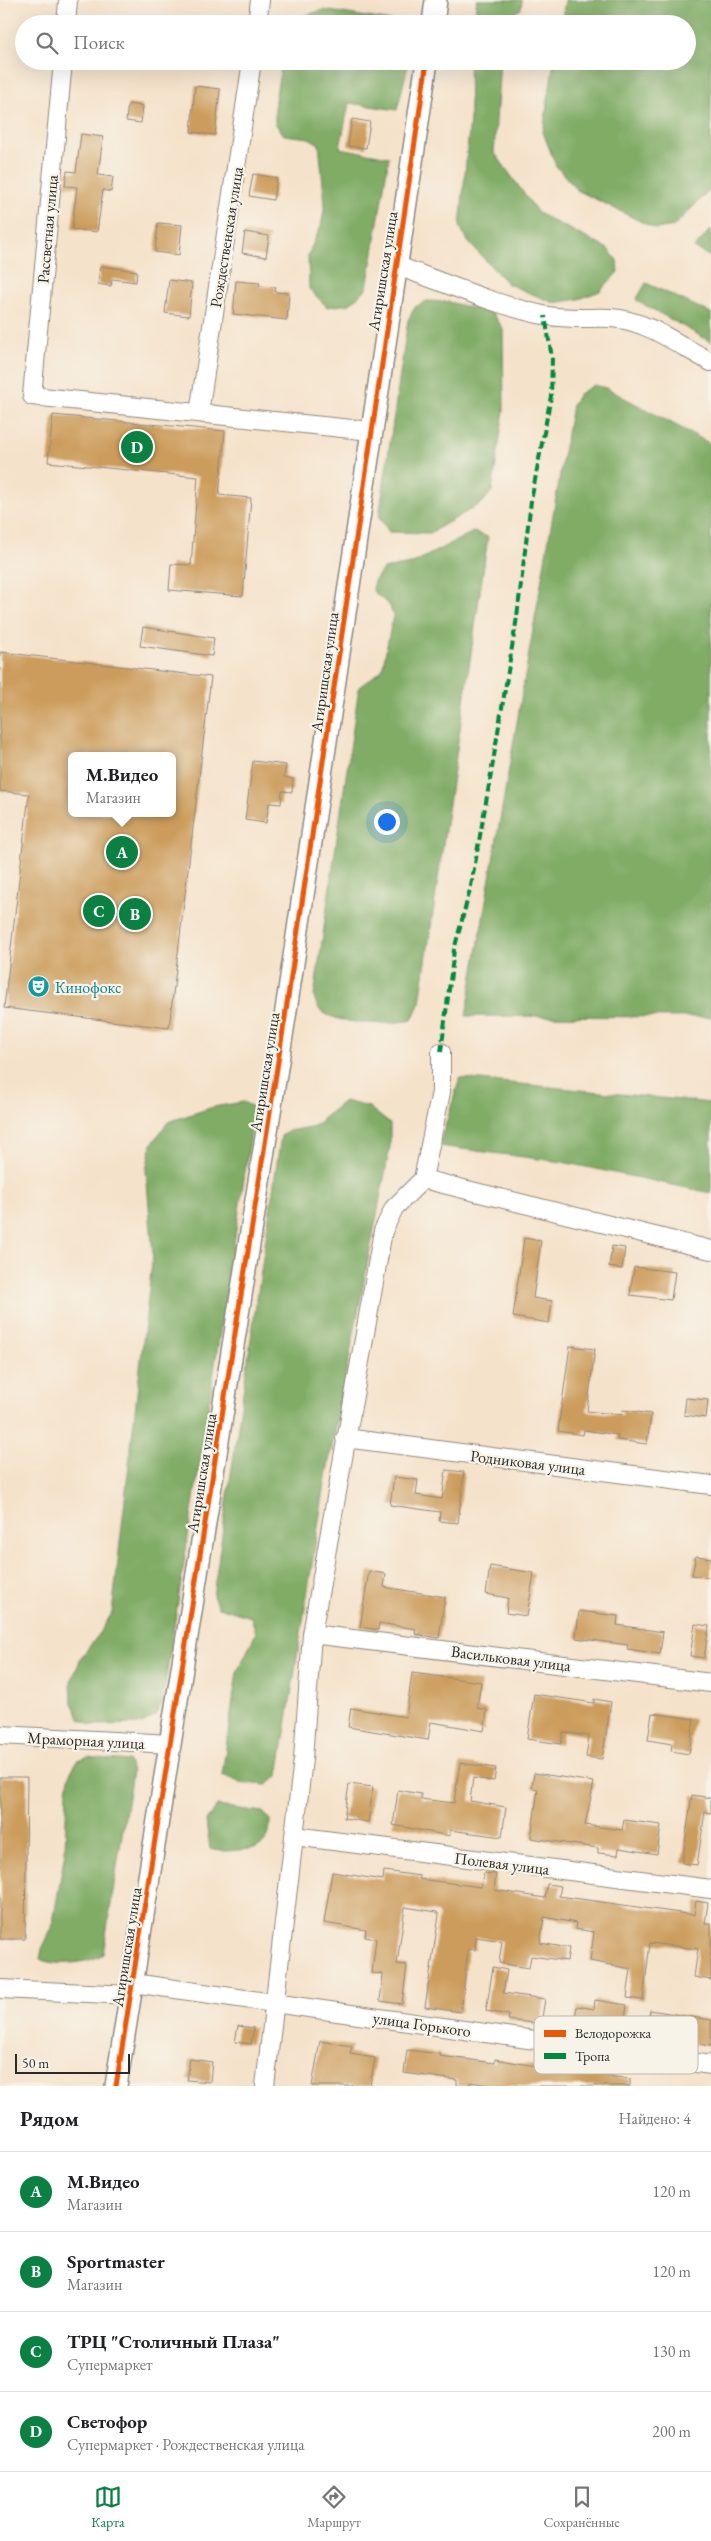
<!DOCTYPE html>
<html lang="ru">
<head>
<meta charset="utf-8">
<style>
  body { margin:0; font-family:"EB Garamond",serif; background:#f2f2f2; color:#202124 }
  .scale { position:absolute; left:15px; bottom:12px; width:115px; box-sizing:border-box; padding-left:5px; border:2px solid #2b2b2b; border-top:0; font-size:14px; line-height:18px; white-space:nowrap; color:#2b2b2b; -webkit-text-stroke:4px #f7f3e8; paint-order:stroke }
  .you { position:absolute; left:386px; top:821px; width:18px; height:18px; margin:-12px; border:4px solid #fff; border-radius:50%; background:#1a73e8; box-shadow:0 0 0 8px #1a73e833 }
  .badge { display:grid; place-items:center; width:32px; height:32px; border-radius:50%; background:#0b8043; color:#fff; font-size:16px; font-weight:700 }
  .pin { position:absolute; translate:-50% -50%; border:2px solid #fff; box-shadow:0 1px 5px #0006 }
  .popup { position:absolute; left:68px; top:752px; width:108px; height:65px; box-sizing:border-box; display:grid; place-content:center; border-radius:8px; background:#fff; filter:drop-shadow(0 1px 4px #0005); font-size:16px; white-space:nowrap; color:#757577 }
  .popup b { font-size:19px; color:#202124 }
  .popup::after { content:''; position:absolute; left:50%; top:100%; margin-left:-10px; border:10px solid transparent; border-top-color:#fff }
  .list { margin:0; padding:0; list-style:none }
  h2 { display:flex; justify-content:space-between; align-items:center; height:65px; margin:0; padding:0 20px; font-size:21px }
  h2 small { font-size:16px; font-weight:400; color:#757577 }
  .list li { display:grid; grid-template-columns:32px 1fr auto; gap:15px; align-items:center; box-sizing:border-box; height:80px; padding:0 20px; border-top:1px solid #e0e0e0 }
  .list b { display:block; font-size:19px; white-space:nowrap }
  .list p { margin:0; font-size:16px; white-space:nowrap; color:#757577 }
  .list em { font-size:16px; font-style:normal; color:#757577 }
  .icon { flex:none; width:28px; height:28px; fill:none; stroke:currentColor; stroke-width:2; stroke-linecap:round; stroke-linejoin:round }
  .map { position:relative; flex:none; width:711px; height:2086px; overflow:hidden }
  .search { position:absolute; background:#fff; box-shadow:0 5px 20px #0002; left:15px; right:15px; top:15px; height:55px; display:flex; align-items:center; gap:12px; box-sizing:border-box; padding:0 18px; border-radius:28px; color:#757577; font-size:19px }
  .sheet { height:385px; background:#fff }
  nav { display:flex; justify-content:space-around; align-items:center; box-sizing:border-box; height:70px; border-top:1px solid #e0e0e0; background:#fff; font-size:14px; color:#757577 }
  nav a { display:grid; justify-items:center; gap:2px }
  nav .on { color:#0b8043 }
  .map>svg:first-child { display:block }
  .forest { fill:#80ac66; stroke:#566c48 }
  .building { fill:#cc9c5c; fill-rule:evenodd }
  .lines { fill:none; stroke-linecap:round; stroke-linejoin:round }
  .minor-casing { stroke:#90867a; stroke-width:20 }
  .tertiary-casing { stroke:#90867a; stroke-width:24 }
  .minor { stroke:#fff; stroke-width:18 }
  .tertiary { stroke:#fff; stroke-width:21 }
  .quiet { stroke:#00873e; stroke-width:4; stroke-dasharray:8 4; stroke-linecap:butt }
  .cycleway-casing { stroke:#f7f3e8; stroke-width:8 }
  .cycleway { stroke:#e8590c; stroke-width:5 }
  .labels { text-anchor:middle; stroke-width:4.5; stroke-linejoin:round; paint-order:stroke }
  .street-label { font-size:16px; fill:#2b2b2b; stroke:#f7f3e8 }
  .culture-label { font-size:16px; fill:#0d838f; stroke:#f7f3e8; text-anchor:start }
  .key { fill:#f7f3e8; stroke:#bab7af; stroke-width:1 }
  .key-label { font-size:14px; fill:#2b2b2b }
</style>
</head>
<body>
<div class="map">
<svg width="711" height="2086" viewBox="0 0 711 2086">
  <rect width="100%" height="100%" fill="#f7f3e8"/>
  <filter id="ink" filterUnits="userSpaceOnUse"><feTurbulence type="fractalNoise" baseFrequency=".02" numOctaves="2"/><feDisplacementMap in="SourceGraphic" scale="10" xChannelSelector="R" yChannelSelector="G"/><feConvolveMatrix kernelMatrix="1 2 1 2 8 2 1 2 1" color-interpolation-filters="sRGB"/></filter>
  <filter id="wash" filterUnits="userSpaceOnUse"><feTurbulence type="fractalNoise" baseFrequency=".0096" numOctaves="4" result="noise"/><feDisplacementMap in="SourceGraphic" scale="20" xChannelSelector="R" yChannelSelector="G"/><feGaussianBlur stdDeviation="1.12" result="paint"/><feColorMatrix in="noise" values="0 0 0 0 0 0 0 0 0 0 0 0 0 0 0 0 0 1.4 0 .05"/><feComposite in="paint" operator="in"/></filter>
  <g filter="url(#wash)">
    <rect width="100%" height="100%" fill="#f5e2ca"/>
    <path class="forest" d="M477,0H522L521,9L504,19L503,24H473Z
      M565,0H711V189L674,226L656,229L577,190L556,166L543,132L554,61H687V24H561Z
      M323,10L392,21L394,24H295L299,17Z
      M282,61H409L397,110L349,103L340,148L389,157L367,288L350,304L327,307L309,289L308,255L321,226L325,205L319,144L309,138L284,135L275,123V100Z
      M469,61H500L494,152L538,213L608,249L617,260L618,272L600,291L579,299L554,303L508,284L469,243L460,227L470,119Z
      M711,229V257L694,248Z
      M646,283L711,313V342L636,300Z
      M427,301L449,302L492,313L503,328L504,410L492,491L482,503L430,533L389,532L379,517L408,320L415,307Z
      M594,385L606,388L711,444V1017L466,1016L572,405L579,394Z
      M473,532L488,537L420,1002L412,1020C389,1025 338,1026 320,1010C317,1007 315,1000 314,996L359,687L382,670L393,616L390,606L373,591L374,581L383,569L411,564Z
      M460,1078L711,1103V1193L562,1162L439,1146Z
      M344,1101L369,1107L390,1124V1147L326,1477L278,1776L267,1785L241,1783L222,1775L237,1672L256,1633L251,1617L218,1607L213,1596L281,1136L289,1131L314,1126Z
      M243,1102L255,1108L162,1704L154,1717L142,1724L90,1725L80,1719L72,1703L71,1682L82,1656L100,1633L112,1613L153,1254L146,1171L151,1145L168,1122L213,1107Z
      M88,1757L129,1761L132,1772L103,1954C92,1963 53,1967 40,1959L42,1949L52,1928L65,1852L67,1789L70,1773L78,1760Z
      M217,1806L263,1812L270,1820C270,1845 261,1849 238,1850C228,1851 219,1852 210,1849L206,1821Z"/>
    <g id="blocks">
      <path class="building" d="M195,86L220,89L215,135L191,132Z
        M128,104L143,106L141,123L126,121Z
        M352,119L370,122L366,148L348,146Z
        M81,134L103,137L98,175L113,177L111,192L103,190L97,232L72,229L77,187L65,186L67,171L76,172Z
        M253,174L277,178L273,200L249,196Z
        M158,223L182,225L179,255L155,252Z
        M245,232L269,236L266,257L242,253Z
        M100,266L137,271L136,282L112,279L111,286L98,284Z
        M169,280L192,283L189,316L165,313Z
        M236,281L260,283L259,286L276,287L275,292L289,293L287,320L233,314Z
        M53,415L225,431L219,495L251,498L243,596L169,590L171,564L191,565L198,477L48,462Z
        M143,627L214,638L212,656L140,646Z
        M0,652L211,677L169,1028L4,1008L29,794L0,791ZM72,756H172V813H72Z
        M253,761L286,765L284,777L293,779L292,792L282,791L281,804L269,803L266,823L245,820Z
        M524,1238L541,1241L533,1298L552,1301L549,1323L513,1317Z
        M612,1246L625,1248L622,1269L609,1267Z
        M634,1267L675,1272L671,1300L630,1295Z
        M570,1346L595,1349L587,1411L622,1415L623,1410L651,1414L647,1444L617,1440L618,1435L584,1430L583,1435L558,1431Z
        M686,1398L708,1400L706,1418L684,1415Z
        M446,1470L464,1472L458,1523L439,1521L440,1512L390,1505L394,1477L418,1480L416,1495L442,1499Z
        M696,1556L711,1558V1578L692,1575Z
        M490,1566L534,1573L527,1616L506,1613L508,1598L486,1594Z
        M369,1571L386,1574L384,1587L445,1597L439,1638L415,1634L416,1629L379,1623L378,1630L360,1627Z
        M579,1611L618,1616L617,1625L663,1632L660,1654L627,1649L628,1645L576,1638Z
        M695,1624L709,1626L704,1658L690,1656Z
        M412,1673L481,1682L477,1708L487,1710L484,1731L431,1722L428,1740L348,1727L351,1708L406,1717Z
        M534,1694L594,1703V1699L611,1702L602,1759L586,1757L589,1736L563,1732L561,1744L527,1739Z
        M652,1713L694,1719L689,1754L671,1751L672,1744L648,1740Z
        M460,1763L496,1768L494,1781L473,1778L470,1801L506,1807L502,1837L450,1830V1836L393,1825L398,1790L421,1794V1799L454,1803Z
        M534,1773L594,1782L585,1825L622,1830L624,1820L661,1825L657,1854L619,1848L618,1855L598,1853V1848L531,1838L538,1789L532,1788Z
        M0,1777H27L25,1939H0Z
        M349,1784L373,1787L368,1822L344,1818Z
        M692,1795L711,1798V1813L705,1812L697,1865L682,1863Z
        M384,1871L420,1876L419,1879L481,1887L484,1873L496,1874L494,1890L545,1898L547,1884L561,1886L559,1896L694,1915L696,1901L708,1903L705,1923H711V1980L694,1977L698,1949L650,1943L643,2000L627,1998L631,1969L590,1961L594,1932L575,1929L576,1923L544,1917L540,1943L569,1948L567,1961L531,1956L529,1968L499,1963L502,1941L476,1937L475,1950L468,1949L461,2012L425,2007L439,1915L437,1912L405,1907L397,1964L407,1965L402,2004L380,2001L383,1974L372,1973L376,1939L365,1937L366,1930L324,1923L332,1872L383,1880Z
        M493,1967L507,1970L503,1993L545,1999L541,2024L508,2020L509,2015L486,2011Z
        M595,2000L627,2005L622,2038L573,2031L577,2006L594,2009Z
        M650,2010L711,2020V2046L646,2037Z
        M238,2026L254,2028L251,2044L235,2042Z
        M320,2041L352,2046L350,2054L375,2058L370,2086H312Z
        M407,2050L440,2054V2056L495,2063V2059L541,2067L542,2057L556,2059L555,2068L630,2079V2086H495L470,2082L469,2086H457V2080L404,2073Z
        M190,2059L212,2062L210,2082L187,2080Z"/>
    </g>
  </g>
  <g filter="url(#ink)">
    <use href="#blocks" fill-opacity="0" stroke="#90867a" stroke-width="1"/>
    <g class="lines">
      <defs>
        <path id="minor" d="M66,24L68,1
          M257,24L260,0
          M63,61L32,396L371,431
          M395,265C443,282 492,304 543,315C566,320 588,317 611,318C647,320 680,346 711,362
          M199,413L252,61
          M423,1179L711,1250
          M345,1438L711,1485
          M312,1634L711,1683
          M0,1735L171,1744
          M294,1836L711,1889
          M133,1983L711,2065
          M0,1989L131,1995
          M265,2086L303,1759L312,1634L383,1231L394,1208L423,1179L441,1092V1052"/>
        <path id="tertiary" d="M433,24L436,0
          M116,2086L285,1017L427,61"/>
      </defs>
      <use href="#minor" class="minor-casing"/>
      <use href="#tertiary" class="tertiary-casing"/>
      <use href="#minor" class="minor"/>
      <use href="#tertiary" class="tertiary"/>
      <path class="quiet" d="M441,1052L454,950L471,886L491,774L517,617L531,501L551,396L552,358L545,316"/>
      <defs>
        <path id="cycleway" d="M116,2086L285,1017L427,61"/>
      </defs>
      <use href="#cycleway" class="cycleway-casing"/>
      <use href="#cycleway" class="cycleway"/>
    </g>
  </g>
  <defs>
    <symbol id="theatre-disc" viewBox="-11 -11 22 22"><circle r="9.5" fill="#0f9aa8" stroke="#f7f3e8"/><path d="M-5-5.5Q0-4 5-5.5V0Q5 5 0 6Q-5 5-5 0ZM-3.3-2.5H-1v1.5H-3.3ZM1-2.5H3.3v1.5H1ZM-2.8 1Q0 5.5 2.8 1Z" fill="#fff"/></symbol>
  </defs>
  <g fill-rule="evenodd">
    <use href="#theatre-disc" x="26" y="974" width="25" height="25"/>
  </g>
  <g class="labels">
    <g class="street-label">
      <text transform="translate(47 229) rotate(-85)" y="6">Рассветная улица</text>
      <text transform="translate(226 237) rotate(-81)" y="6">Рождественская улица</text>
      <text transform="translate(382 271) rotate(-81)" y="6">Агиришская улица</text>
      <text transform="translate(324 672) rotate(-82)" y="6">Агиришская улица</text>
      <text transform="translate(264 1072) rotate(-81)" y="6">Агиришская улица</text>
      <text transform="translate(528 1462) rotate(7)" y="6">Родниковая улица</text>
      <text transform="translate(201 1473) rotate(-81)" y="6">Агиришская улица</text>
      <text transform="translate(511 1658) rotate(7)" y="6">Васильковая улица</text>
      <text transform="translate(86 1740) rotate(3)" y="6">Мраморная улица</text>
      <text transform="translate(502 1863) rotate(7)" y="6">Полевая улица</text>
      <text transform="translate(126 1947) rotate(-81)" y="6">Агиришская улица</text>
      <text transform="translate(422 2024) rotate(8)" y="6">улица Горького</text>
    </g>
    <g class="culture-label">
      <text x="55" y="993">Кинофокс</text>
    </g>
  </g>
  <rect x="534" y="2016" width="164" height="58" rx="8" class="key"/>
  <rect x="544" y="2030" width="22" height="7" fill="#e8590c"/>
  <rect x="544" y="2053" width="22" height="6" fill="#00873e"/>
  <g class="key-label">
    <text x="575" y="2038">Велодорожка</text>
    <text x="575" y="2061">Тропа</text>
  </g>
</svg>
<div class="scale">50 m</div>
<div class="you"></div>
<div class="pin badge" style="left:122px;top:852px">A</div>
<div class="popup"><b>М.Видео</b>Магазин</div>
<div class="pin badge" style="left:135px;top:914px">B</div>
<div class="pin badge" style="left:99px;top:911px">C</div>
<div class="pin badge" style="left:137px;top:447px">D</div>
<div class="search"><svg class="icon" aria-label="search" viewBox="0 0 24 24"><circle cx="10" cy="10" r="6"/><path d="M15 15l6 6"/></svg>Поиск</div>
</div>
<section class="sheet">
<h2>Рядом<small>Найдено: 4</small></h2>
<ul class="list">
<li><span class="badge">A</span><div><b>М.Видео</b><p>Магазин</p></div><em>120 m</em></li>
<li><span class="badge">B</span><div><b>Sportmaster</b><p>Магазин</p></div><em>120 m</em></li>
<li><span class="badge">C</span><div><b>ТРЦ &quot;Столичный Плаза&quot;</b><p>Супермаркет</p></div><em>130 m</em></li>
<li><span class="badge">D</span><div><b>Светофор</b><p>Супермаркет · Рождественская улица</p></div><em>200 m</em></li>
</ul>
</section>
<nav>
<a class="on"><svg class="icon" aria-label="map" viewBox="0 0 24 24"><path d="M3 6l6-2 6 2 6-2v14l-6 2-6-2-6 2zM9 4v14M15 6v14"/></svg>Карта</a>
<a><svg class="icon" aria-label="directions" viewBox="0 0 24 24"><path d="M12 3l9 9-9 9-9-9zM9 14v-3h6M13 9l2 2-2 2"/></svg>Маршрут</a>
<a><svg class="icon" aria-label="saved" viewBox="0 0 24 24"><path d="M7 4h10v16l-5-4-5 4z"/></svg>Сохранённые</a>
</nav>
</body>
</html>
